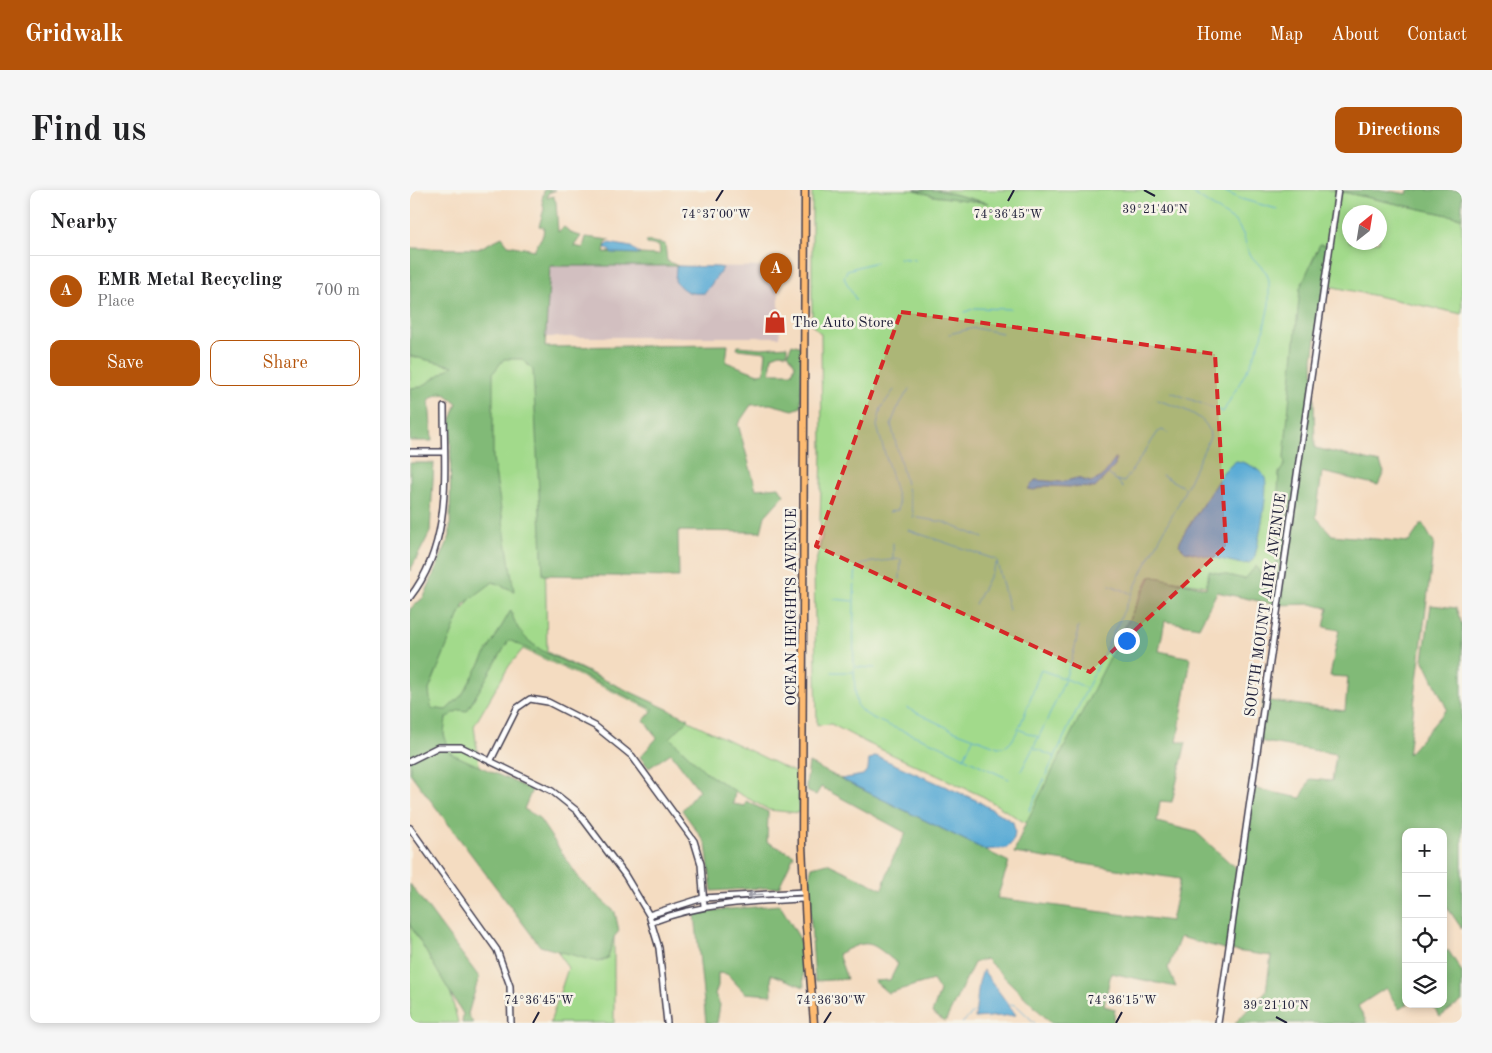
<!DOCTYPE html>
<html lang="en">
<head>
<meta charset="utf-8">
<style>
  body { margin:0; font-family:"Old Standard TT",serif; background:#f6f6f6; color:#202124 }
  .controls { position:absolute; right:15px; bottom:15px; display:grid; overflow:hidden; border-radius:10px; box-shadow:0 2px 8px #0003 }
  .controls button { width:45px; height:45px; display:grid; place-items:center; padding:0; border:0; border-bottom:1px solid #e0e0e0; background:#fff; color:#202124; font:25px sans-serif }
  .compass { position:absolute; left:932px; top:15px; width:45px; height:45px; border-radius:50%; background:#fff; box-shadow:0 2px 8px #0003; rotate:30deg }
  .you { position:absolute; left:716px; top:450px; width:18px; height:18px; margin:-12px; border:4px solid #fff; border-radius:50%; background:#1a73e8; box-shadow:0 0 0 8px #1a73e833 }
  .badge { display:grid; place-items:center; width:32px; height:32px; border-radius:50%; background:#b45309; color:#fff; font-size:16px; font-weight:700 }
  .pin { position:absolute; translate:-50% -41px; filter:drop-shadow(0 1px 2px #0008) }
  .pin::after { content:''; position:absolute; top:26px; width:18px; height:15px; background:inherit; clip-path:polygon(0 0,100% 0,50% 100%) }
  .list { margin:0; padding:0; list-style:none }
  h2 { display:flex; justify-content:space-between; align-items:center; height:65px; margin:0; padding:0 20px; font-size:21px }
  h2 small { font-size:16px; font-weight:400; color:#757577 }
  .list li { display:grid; grid-template-columns:32px 1fr auto; gap:15px; align-items:center; box-sizing:border-box; height:70px; padding:0 20px; border-top:1px solid #e0e0e0 }
  .list b { display:block; font-size:19px; white-space:nowrap }
  .list p { margin:0; font-size:16px; white-space:nowrap; color:#757577 }
  .list em { font-size:16px; font-style:normal; color:#757577 }
  .actions { display:flex; gap:10px; padding:15px 20px }
  .actions a { flex:1; padding:11px 0; border:1px solid #b45309; border-radius:10px; text-align:center; font-size:18px; color:#b45309 }
  .actions .main { background:#b45309; color:#fff }
  .icon { flex:none; width:28px; height:28px; fill:none; stroke:currentColor; stroke-width:2; stroke-linecap:round; stroke-linejoin:round }
  .map { position:relative; flex:none; width:1052px; height:833px; overflow:hidden; border-radius:10px }
  header { display:flex; align-items:center; gap:30px; box-sizing:border-box; height:70px; padding:0 25px; background:#b45309; color:#fff }
  header strong { font-size:24px }
  nav { display:flex; gap:28px; margin-inline-start:auto; font-size:18px }
  .intro { display:flex; align-items:center; justify-content:space-between; box-sizing:border-box; height:120px; padding:0 30px }
  h1 { margin:0; font-size:35px }
  .button { padding:12px 22px; border-radius:10px; background:#b45309; color:#fff; font-size:18px; font-weight:700 }
  main { display:flex; gap:30px; padding:0 30px }
  aside { flex:1; background:#fff; border-radius:10px; box-shadow:0 2px 8px #0003 }
  .map>svg:first-child { display:block }
  .industrial { fill:#d2bfc0 }
  .green { fill:#a2da8b; stroke:#627e63; fill-rule:evenodd }
  .forest { fill:#81ba77; stroke:#526e59; fill-rule:evenodd }
  .water { fill:#5aabd5; stroke:#3e6688 }
  .lines { fill:none; stroke-linecap:round; stroke-linejoin:round }
  .stream { stroke:#5aabd5; stroke-width:1 }
  .minor-casing { stroke:#423e4f; stroke-width:8 }
  .major-casing { stroke:#423e4f; stroke-width:9 }
  .minor { stroke:#fff; stroke-width:5 }
  .major { stroke:#febb71; stroke-width:6 }
  .oneway { stroke:#9c9ca7 }
  .marked { fill:#d62828; fill-opacity:0.2; stroke:#d62828; stroke-width:4; stroke-dasharray:10 6; stroke-linejoin:round }
  .ticks { fill:none; stroke:#22223b; stroke-width:2 }
  .labels { text-anchor:middle; stroke-width:5; stroke-linejoin:round; paint-order:stroke }
  .poi-label { font-size:15px; fill:#22223b; stroke:#f7f3e8; text-anchor:start }
  .street-label { font-size:15px; fill:#22223b; stroke:#f7f3e8 }
  .ticks-label { font-size:12px; text-anchor:middle; fill:#22223b; stroke:#f7f3e8; stroke-width:5; stroke-linejoin:round; paint-order:stroke }
</style>
</head>
<body>
<header>
<strong>Gridwalk</strong>
<nav><a>Home</a><a>Map</a><a>About</a><a>Contact</a></nav>
</header>
<div class="intro"><h1>Find us</h1><a class="button">Directions</a></div>
<main>
<aside>
<h2>Nearby<small></small></h2>
<ul class="list">
<li><span class="badge">A</span><div><b>EMR Metal Recycling</b><p>Place</p></div><em>700 m</em></li>
</ul>
<div class="actions"><a class="main">Save</a><a>Share</a></div>
</aside>
<div class="map">
<svg width="1052" height="833" viewBox="0 0 1052 833">
  <rect width="100%" height="100%" fill="#f7f3e8"/>
  <filter id="ink" filterUnits="userSpaceOnUse"><feTurbulence type="fractalNoise" baseFrequency=".02" numOctaves="2"/><feDisplacementMap in="SourceGraphic" scale="10" xChannelSelector="R" yChannelSelector="G"/><feConvolveMatrix kernelMatrix="1 2 1 2 8 2 1 2 1" color-interpolation-filters="sRGB"/></filter>
  <filter id="wash" filterUnits="userSpaceOnUse"><feTurbulence type="fractalNoise" baseFrequency=".0096" numOctaves="4" result="noise"/><feDisplacementMap in="SourceGraphic" scale="20" xChannelSelector="R" yChannelSelector="G"/><feGaussianBlur stdDeviation="1.12" result="paint"/><feColorMatrix in="noise" values="0 0 0 0 0 0 0 0 0 0 0 0 0 0 0 0 0 1.4 0 .05"/><feComposite in="paint" operator="in"/></filter>
  <g filter="url(#wash)">
    <rect width="100%" height="100%" fill="#f4dcc1"/>
    <path class="industrial" d="M136,75L368,77L370,147H135Z"/>
    <path class="green" d="M402,0H924L1052,28V124L914,95L862,406L739,387L620,636L574,607L457,553L421,534L407,535L404,380L412,347L410,331L412,262L411,144L402,135ZM939,22H969V52H939Z
      M0,156H131L137,462L390,585L389,623L359,620L279,576L240,519L113,459L99,476L64,536L70,582L204,742V833H140L158,778L0,526L25,459L60,409L94,380L64,204L0,205Z
      M0,726L33,772L48,833H0Z"/>
    <path class="forest" d="M134,0H146L138,3L137,8L143,6L146,12L148,42L154,37L163,44L171,46L164,56L173,58L176,47L200,50L196,53L194,62L248,65L250,63L249,56L237,54L236,51L255,54L257,71L268,76H140L135,157L318,155L316,172L348,184L354,183L356,162L327,159L328,156L352,158L377,156V164L370,163L362,166L360,183H382L385,175L378,163L382,154L392,157L391,217L383,220L360,214L341,215L328,234L346,299L369,297L374,305L355,326L351,342L268,341L269,387L133,385L123,180L112,169H94L83,183V268L104,401L83,392L54,414L19,500L21,518L36,520L52,505L101,420C106,442 117,451 136,463L279,529L260,548L298,584L325,601L323,614L335,616L336,611L358,622L357,652L384,665L369,697L302,701L296,654L272,620L289,600L261,563L239,578L230,567L247,548L234,530L244,519L99,450L57,521L49,520L36,528L34,544L40,563L122,600L114,619L128,627L171,691L205,722L209,741L204,747L198,768L188,772L130,756L0,583V419L14,407L40,346L41,230L47,213L31,201L19,210L22,251H0V198L11,197L43,176L0,166V58L68,59L92,47L98,55L124,60L133,45L134,37L129,36L134,19L132,10Z
      M505,0H528L578,13L523,6Z
      M973,0L997,4L998,0H1052V28L928,1Z
      M910,54L919,57L903,169L905,258L970,273L974,282L968,295L912,282L906,327L922,345L999,352L1012,333L1024,353L998,564L1037,519L1013,469L1021,415L1046,418L1052,435V739L1033,711V642H996V814H998L989,819L976,798L948,816L957,833H825L856,801L861,766L818,760L770,747L758,778L766,797L701,783L694,816L705,819L703,833H641L576,769L564,773L535,832L522,823L530,801L523,790L478,803L464,791L480,790L488,774C460,752 461,747 428,764L437,789L405,791L398,691L402,677L417,673L472,699L482,670L496,643L411,597L406,605L398,602L396,596L399,573L599,672L587,708L761,731L770,689L604,663L614,637L741,386L796,398L799,381L835,389L846,376L862,405L875,306L868,301L869,283L875,274L874,267L890,98ZM807,402L867,415L901,414L918,418L914,437L929,440L920,486L938,487L935,521L853,510L848,551L926,564L922,591L900,589L891,608L841,598L829,681L786,642L747,632L750,611L762,612L776,552H767L781,468L749,461L755,431L789,437Z
      M0,273H24L20,342L0,381Z
      M0,694L69,787L58,824L63,833H52L53,824L0,735Z
      M370,715L390,749L394,797L361,784L362,805L335,803L317,784L308,783V796L305,804L310,815L307,833H296L285,724L296,721Z
      M1038,760L1052,782V811L1030,827L1021,814H1033V764Z"/>
    <path class="water" d="M199,53L221,57L230,64L202,63L195,57Z
      M268,76L308,77L313,78L295,103C280,104 275,103 265,91L266,77Z
      M706,268L705,276L685,298L636,296L624,300L618,299L625,290L651,292L667,288L681,292L692,287Z
      M826,271C834,271 852,280 855,288C859,299 848,357 844,369L839,373L832,374L775,361L769,355L771,348L814,281Z
      M466,566L566,610L603,632C606,644 606,649 597,658L575,660L431,589L453,585L458,579L459,570Z
      M573,780L606,825L565,828L569,792Z"/>
    <g class="lines">
      <path class="stream" d="M811,0L831,9L867,19
        M489,68L506,70
        M446,110L434,88L437,80L466,72
        M555,122L565,118L600,119
        M539,144L564,138L592,143
        M499,199L487,219L481,234L504,326
        M761,202L813,222L840,175L852,147L859,115V90L856,82L839,64L833,44L826,32L778,0
        M698,284L706,290L714,292L748,242L752,240L758,243
        M752,285L775,298
        M707,290L713,298
        M479,322L488,320L489,313L467,236L471,218L484,200
        M503,327L533,332L573,348
        M498,340L587,370
        M483,353V370
        M587,372L599,420
        M490,389L491,369L454,373L446,380C443,396 442,507 448,517C456,530 514,548 531,556C554,567 576,579 599,589
        M700,395L720,403
        M424,409L443,411
        M565,414L587,372
        M446,477L465,478
        M422,482H443
        M497,518L540,539L588,557C592,557 596,557 599,554C610,544 624,496 631,480C647,486 661,490 676,498
        M608,539L628,547
        M624,558L645,567
        M554,568L563,549
        M611,581C631,543 666,478 668,437
        M619,621L735,376L769,313L800,247C801,225 764,216 747,210
        M598,813L607,816L625,833
        M552,833L564,822"/>
    </g>
  </g>
  <g filter="url(#ink)">
    <g class="lines">
      <defs>
        <path id="minor" d="M0,262H34
          M0,407C43,352 34,281 34,217
          M81,570L107,518L120,509L138,512L185,536L222,566L284,651L291,674L294,716
          M0,571L28,557H51L142,601L167,621L215,685L239,725L249,758L257,833
          M0,638L87,760L100,796L101,833
          M239,725L293,708L394,702
          M242,732C291,713 342,711 394,709
          M808,833L928,0"/>
        <path id="major" d="M395,0L392,655L396,737L404,833"/>
      </defs>
      <use href="#minor" class="minor-casing"/>
      <use href="#major" class="major-casing"/>
      <use href="#minor" class="minor"/>
      <use href="#major" class="major"/>
    </g>
    <defs><path id="oneway-shaft" d="M-6 0H5M1.5-3L5.5 0L1.5 3" fill="none" stroke-width="1.6" stroke-linecap="round" stroke-linejoin="round" transform="scale(1.25)"/></defs>
    <use class="oneway" href="#oneway-shaft" transform="translate(345 705) rotate(176)"/>
  </g>
  <path class="marked" d="M491,122L805,164L816,356L680,482L406,356Z"/>
  <path class="ticks" d="M734,0L745,6M306,11L313,0M598,11L604,0M866,827L877,833M123,833L129,822M414,833L421,822M706,833L712,822"/>
  <defs>
    <symbol id="shop-bare" viewBox="-9 -9 18 18"><path d="M-5-2.5h2.3a2.7 3.5 0 0 1 5.4 0H5L5.5 6h-11ZM-1.5-2.5h3a1.5 2.3 0 0 0-3 0Z" fill="#c8321e" stroke="#f7f3e8" stroke-width="2.5" paint-order="stroke"/></symbol>
  </defs>
  <g fill-rule="evenodd">
    <use href="#shop-bare" x="349" y="116" width="32" height="32"/>
  </g>
  <g class="labels">
    <g class="poi-label">
      <text x="382" y="137">The Auto Store</text>
    </g>
    <g class="street-label">
      <text transform="translate(855 415) rotate(-82)" y="5">SOUTH MOUNT AIRY AVENUE</text>
      <text transform="translate(381 417) rotate(-90)" y="5">OCEAN HEIGHTS AVENUE</text>
    </g>
  </g>
  <g class="ticks-label">
    <text x="745" y="23">39°21'40"N</text>
    <text x="598" y="28">74°36'45"W</text>
    <text x="306" y="28">74°37'00"W</text>
    <text x="129" y="814">74°36'45"W</text>
    <text x="421" y="814">74°36'30"W</text>
    <text x="712" y="814">74°36'15"W</text>
    <text x="866" y="819">39°21'10"N</text>
  </g>
</svg>
<div class="controls">
<button>+</button>
<button>−</button>
<button><svg class="icon" aria-label="locate" viewBox="0 0 24 24"><circle cx="12" cy="12" r="6"/><path d="M12 2v4M12 18v4M2 12h4M18 12h4"/></svg></button>
<button><svg class="icon" aria-label="layers" viewBox="0 0 24 24"><path d="M12 4l9 5-9 5-9-5zM3 14l9 5 9-5"/></svg></button>
</div>
<svg class="compass" viewBox="-18 -18 36 36"><path d="M0-13l5 13h-10z" fill="#e53935"/><path d="M0 13l5-13h-10z" fill="#757577"/></svg>
<div class="you"></div>
<div class="pin badge" style="left:366px;top:104px">A</div>
</div>
</main>
</body>
</html>
